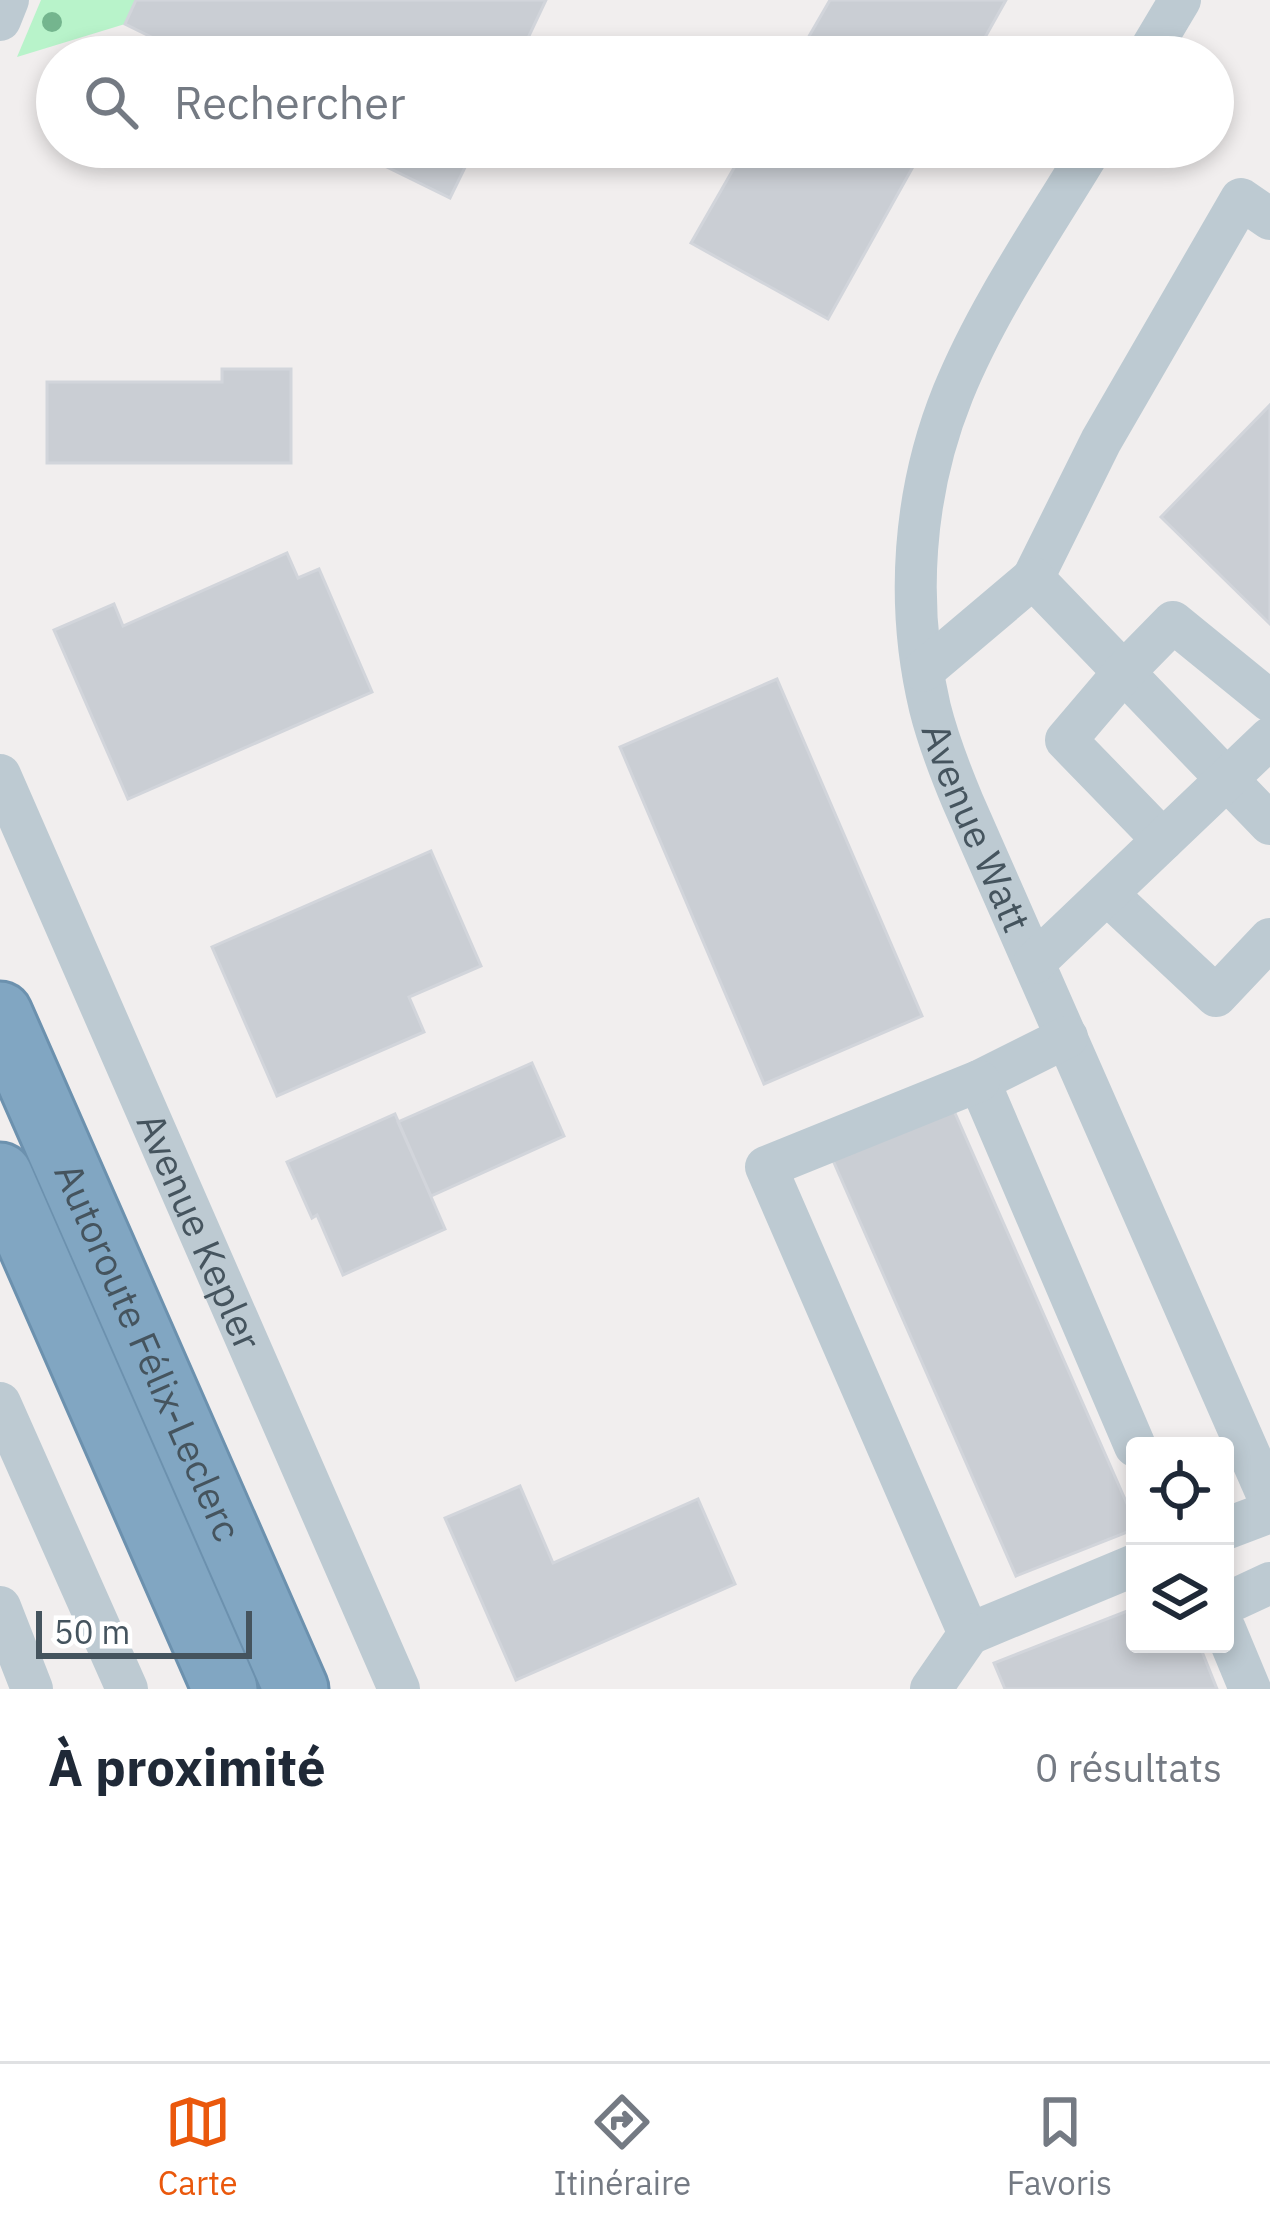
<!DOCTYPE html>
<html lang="fr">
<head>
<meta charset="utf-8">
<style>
  body { margin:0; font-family:"IBM Plex Sans",sans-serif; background:#f6f6f7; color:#1f2937 }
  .controls { position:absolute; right:36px; bottom:36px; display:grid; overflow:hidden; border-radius:12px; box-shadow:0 6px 18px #0003 }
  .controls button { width:108px; height:108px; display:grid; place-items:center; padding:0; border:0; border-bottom:3px solid #e0e1e3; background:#fff; color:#1f2937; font:60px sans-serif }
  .scale { position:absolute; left:36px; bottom:30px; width:216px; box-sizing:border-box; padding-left:12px; border:6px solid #45545e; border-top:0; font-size:33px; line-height:42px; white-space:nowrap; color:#45545e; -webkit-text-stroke:9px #fff; paint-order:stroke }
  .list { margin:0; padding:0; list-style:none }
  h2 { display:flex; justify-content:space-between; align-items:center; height:156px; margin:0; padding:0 48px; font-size:51px }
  h2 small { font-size:39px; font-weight:400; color:#747a83 }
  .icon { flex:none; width:66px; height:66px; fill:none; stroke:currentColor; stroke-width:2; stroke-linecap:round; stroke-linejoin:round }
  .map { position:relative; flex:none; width:1270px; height:1689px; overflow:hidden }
  .search { position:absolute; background:#fff; box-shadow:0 6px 18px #0003; left:36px; right:36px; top:36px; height:132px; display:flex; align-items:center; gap:30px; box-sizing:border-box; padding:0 42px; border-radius:66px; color:#747a83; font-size:45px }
  .sheet { height:372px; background:#fff }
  nav { display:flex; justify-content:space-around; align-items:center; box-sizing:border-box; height:168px; border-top:3px solid #e0e1e3; background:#fff; font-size:33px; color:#747a83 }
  nav a { display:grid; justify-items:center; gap:6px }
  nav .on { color:#ea580c }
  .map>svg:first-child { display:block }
  .green { fill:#b8f3ca }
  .building { fill:#caced4; stroke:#d2d5db; stroke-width:3 }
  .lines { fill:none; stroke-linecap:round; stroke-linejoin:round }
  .highway-casing { stroke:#6c91ae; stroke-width:69 }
  .minor { stroke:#bdcad2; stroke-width:42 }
  .highway { stroke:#81a6c2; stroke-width:63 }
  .tree { fill:#74b58e }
  .labels { text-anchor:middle; stroke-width:9; stroke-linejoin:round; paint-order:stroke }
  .street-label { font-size:39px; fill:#45545e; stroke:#fff }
</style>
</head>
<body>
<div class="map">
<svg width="1270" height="1689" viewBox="0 0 1270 1689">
  <rect width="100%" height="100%" fill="#f1eeee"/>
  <path class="green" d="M41,0H136L125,24L17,57Z"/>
  <path class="building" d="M136,0H546L519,57H192L125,24Z
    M830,0H1006L974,57H797Z
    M346,147H475L450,198Z
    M746,147H924L828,319L691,243Z
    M222,369H291V463H47V382H222Z
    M1270,405V624L1161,517Z
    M287,553L298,578L319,569L372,692L128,799L54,630L114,604L123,626Z
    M777,679L922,1016L764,1084L620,747Z
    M431,851L481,966L409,997L424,1032L277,1096L212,947Z
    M532,1063L564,1136L431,1196L398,1122Z
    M951,1104L1135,1522V1529L1016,1576L832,1158Z
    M395,1114L445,1229L343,1275L317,1215L312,1218L287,1162Z
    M520,1486L553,1563L698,1499L735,1584L516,1680L445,1518Z
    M1135,1608V1644H1199L1217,1689H1005L994,1663Z"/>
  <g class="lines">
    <defs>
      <g id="highway">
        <path id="s3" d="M0,1014L296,1689"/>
        <path d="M0,1175L225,1689"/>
      </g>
    </defs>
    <use href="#highway" class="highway-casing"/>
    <g class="minor">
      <path d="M0,20L8,0"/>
      <path d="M1146,57L1180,0"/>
      <path id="s1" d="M1092,147C1044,227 988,307 953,393C913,492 905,604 930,708C938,740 950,771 963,802L1270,1501"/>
      <path d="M1033,578L1101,441L1241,199L1270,219"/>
      <path d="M923,671L1033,578L1270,824"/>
      <path id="s2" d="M0,775L399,1689"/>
      <path d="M1163,840L1066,740L1123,673L1173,622L1270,701"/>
      <path d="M1107,894L1216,996L1270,939"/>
      <path d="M1034,963L1270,738"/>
      <path d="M1067,1037L979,1081L1135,1446"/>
      <path d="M979,1081L766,1167L969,1634L1135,1565"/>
      <path d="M0,1403L127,1689"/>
      <path d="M1225,1529L1270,1512"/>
      <path d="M1225,1604L1270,1583"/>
      <path d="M0,1607L32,1689"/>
      <path d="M1225,1629L1250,1689"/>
      <path d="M931,1689L969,1634"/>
    </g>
    <use href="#highway" class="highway"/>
  </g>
  <circle class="tree" cx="52" cy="22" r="10"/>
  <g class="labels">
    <g class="street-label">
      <text dy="14" stroke="none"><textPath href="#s1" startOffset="732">Avenue Watt</textPath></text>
      <text dy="14" stroke="none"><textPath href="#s2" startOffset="498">Avenue Kepler</textPath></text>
      <text dy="14" stroke="none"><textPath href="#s3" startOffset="369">Autoroute Félix-Leclerc</textPath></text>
    </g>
  </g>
</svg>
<div class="controls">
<button><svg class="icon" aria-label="locate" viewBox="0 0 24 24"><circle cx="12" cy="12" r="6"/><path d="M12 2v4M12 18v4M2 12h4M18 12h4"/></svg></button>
<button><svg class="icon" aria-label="layers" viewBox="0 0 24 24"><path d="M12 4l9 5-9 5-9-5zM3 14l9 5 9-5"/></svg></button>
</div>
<div class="scale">50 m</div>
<div class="search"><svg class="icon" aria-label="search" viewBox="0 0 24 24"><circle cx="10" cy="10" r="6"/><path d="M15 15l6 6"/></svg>Rechercher</div>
</div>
<section class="sheet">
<h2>À proximité<small>0 résultats</small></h2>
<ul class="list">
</ul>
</section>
<nav>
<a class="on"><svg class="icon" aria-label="map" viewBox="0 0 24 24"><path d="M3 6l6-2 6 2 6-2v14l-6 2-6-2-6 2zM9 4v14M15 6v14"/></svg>Carte</a>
<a><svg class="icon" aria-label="directions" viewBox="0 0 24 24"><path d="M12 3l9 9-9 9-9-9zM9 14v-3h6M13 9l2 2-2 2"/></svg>Itinéraire</a>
<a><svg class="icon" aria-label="saved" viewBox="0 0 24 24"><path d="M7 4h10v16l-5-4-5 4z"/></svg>Favoris</a>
</nav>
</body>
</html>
